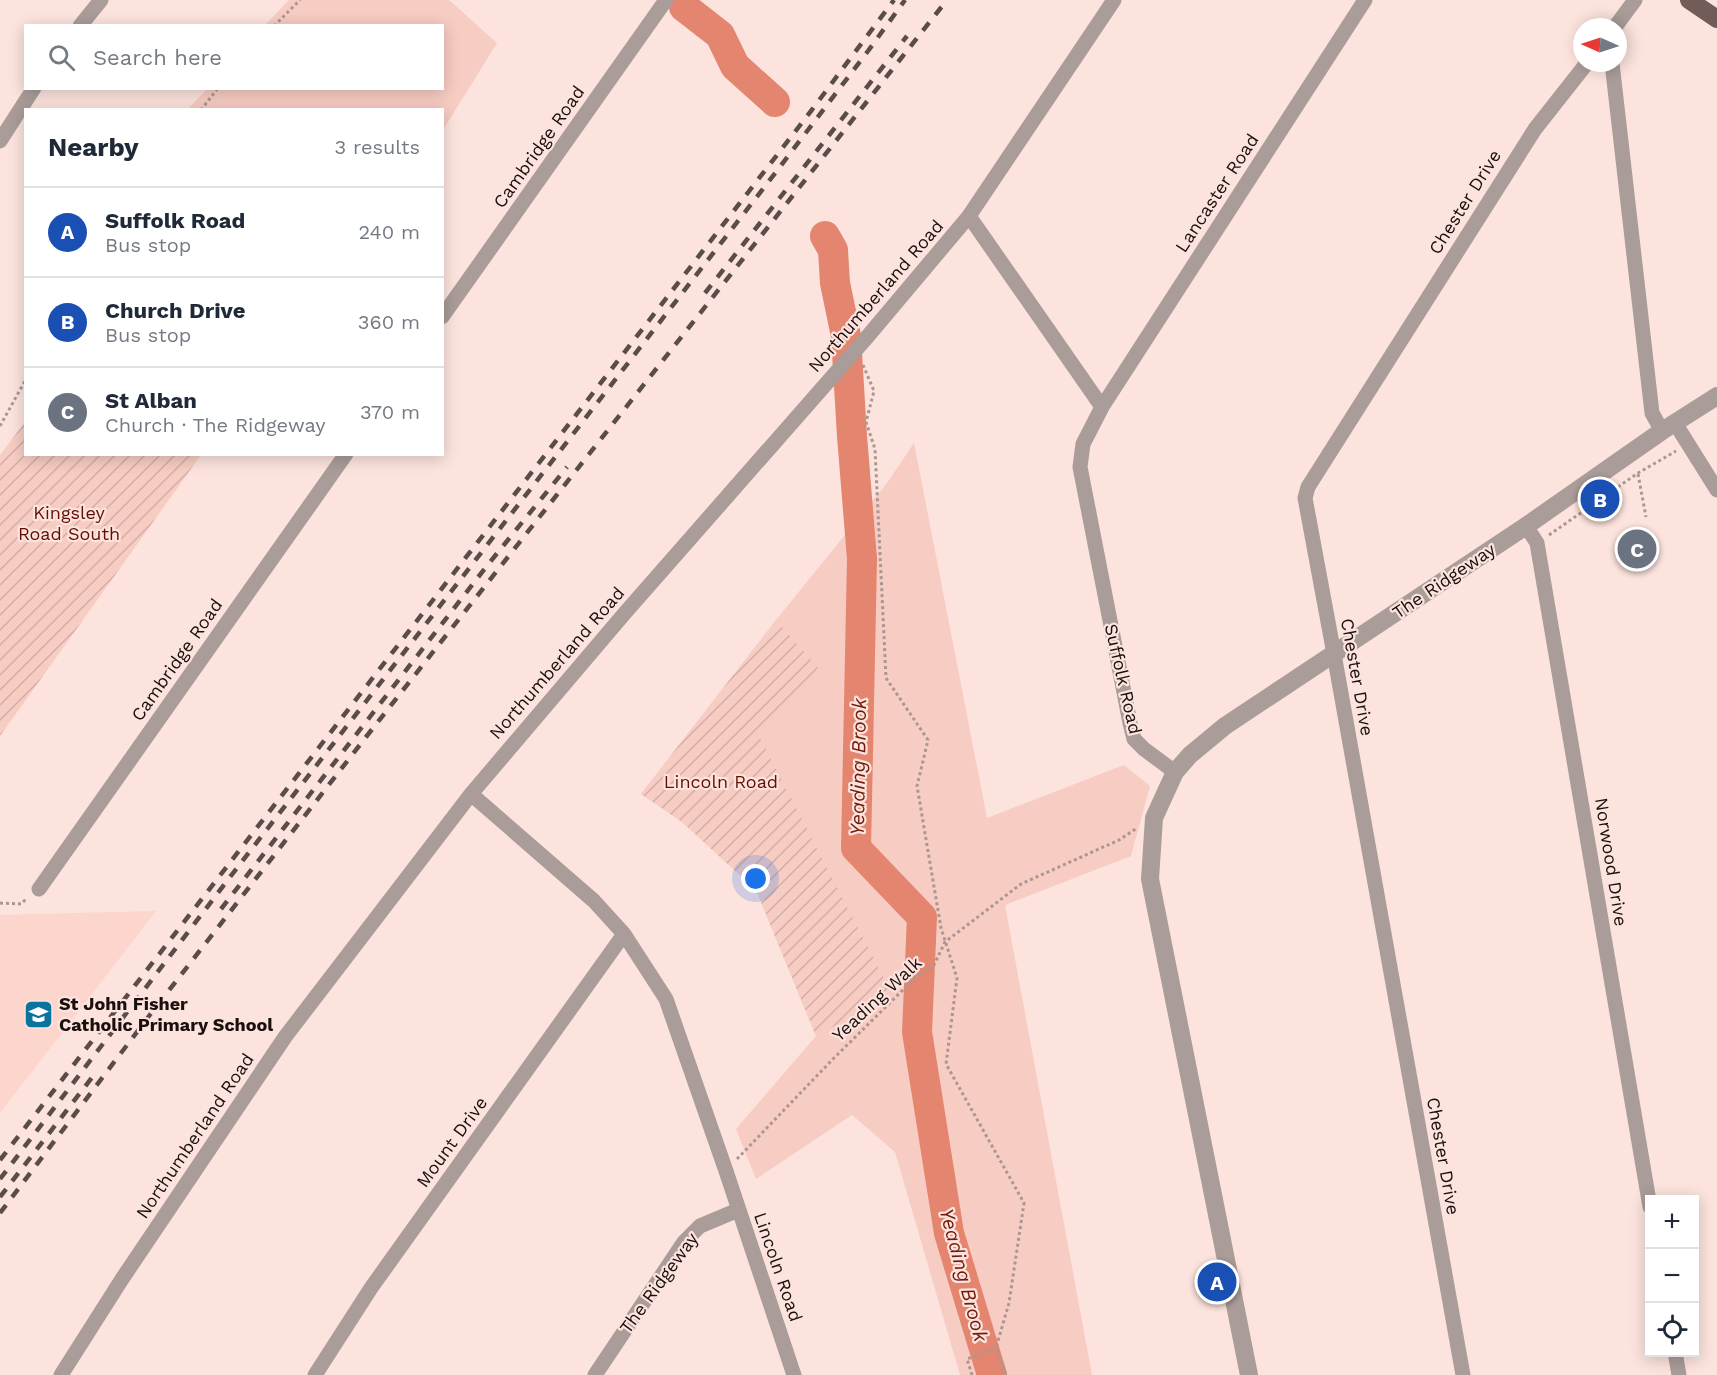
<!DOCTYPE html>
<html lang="en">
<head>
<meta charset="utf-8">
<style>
  body { margin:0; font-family:"Work Sans",sans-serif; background:#f6f6f7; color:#1f2937 }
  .controls { position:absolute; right:18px; bottom:18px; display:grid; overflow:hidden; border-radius:0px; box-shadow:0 3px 15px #0003 }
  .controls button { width:54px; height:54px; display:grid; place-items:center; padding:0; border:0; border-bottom:2px solid #e0e1e3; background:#fff; color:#1f2937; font:30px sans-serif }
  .compass { position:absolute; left:1573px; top:18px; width:54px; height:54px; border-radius:50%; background:#fff; box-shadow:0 3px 15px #0003; rotate:273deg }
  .you { position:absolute; left:756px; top:879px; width:21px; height:21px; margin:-15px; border:4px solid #fff; border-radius:50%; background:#1a73e8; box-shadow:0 0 0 9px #1a73e833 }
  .badge { display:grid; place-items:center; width:39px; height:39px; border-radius:50%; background:#0b8043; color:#fff; font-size:20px; font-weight:700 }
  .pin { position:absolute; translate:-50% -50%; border:3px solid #fff; box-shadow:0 2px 6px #0006 }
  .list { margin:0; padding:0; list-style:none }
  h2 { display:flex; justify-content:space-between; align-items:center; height:78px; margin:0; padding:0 24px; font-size:26px }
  h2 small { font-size:20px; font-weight:400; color:#747a83 }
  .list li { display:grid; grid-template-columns:39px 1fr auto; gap:18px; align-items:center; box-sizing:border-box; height:90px; padding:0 24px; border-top:2px solid #e0e1e3 }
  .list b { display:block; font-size:22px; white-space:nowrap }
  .list p { margin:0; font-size:20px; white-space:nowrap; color:#747a83 }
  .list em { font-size:20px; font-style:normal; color:#747a83 }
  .icon { flex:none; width:33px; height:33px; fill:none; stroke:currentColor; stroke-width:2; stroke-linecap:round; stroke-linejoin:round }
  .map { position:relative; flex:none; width:1717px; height:1375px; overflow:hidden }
  .search { position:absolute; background:#fff; box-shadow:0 3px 15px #0003; left:24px; top:24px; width:420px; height:66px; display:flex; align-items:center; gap:15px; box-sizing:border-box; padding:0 21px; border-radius:0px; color:#747a83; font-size:22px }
  .panel { position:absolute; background:#fff; box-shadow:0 3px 15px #0003; left:24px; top:108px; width:420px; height:348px; border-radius:0px }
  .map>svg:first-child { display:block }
  .built { fill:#fcd5cc }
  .green { fill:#f7ccc2 }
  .garden { fill:url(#garden-furrows) }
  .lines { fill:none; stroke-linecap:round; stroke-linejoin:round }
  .river { stroke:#e48570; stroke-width:30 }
  .path { stroke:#ab9792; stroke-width:3; stroke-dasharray:3 3; stroke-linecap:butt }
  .minor { stroke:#a99c99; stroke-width:15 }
  .tertiary { stroke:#a99c99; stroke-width:18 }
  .primary { stroke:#725c57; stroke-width:18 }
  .rail { stroke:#5a4c49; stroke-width:4.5; stroke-dasharray:10 10; stroke-linecap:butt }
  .labels { text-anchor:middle; stroke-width:4.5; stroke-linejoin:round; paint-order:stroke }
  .street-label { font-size:18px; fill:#190f0d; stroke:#fce3dd }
  .park-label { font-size:18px; fill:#630e00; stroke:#fce3dd }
  .poi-label { font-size:18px; font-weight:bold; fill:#190f0d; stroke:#fce3dd; text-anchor:start }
  .water-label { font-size:20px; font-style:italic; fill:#701c0a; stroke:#fce3dd }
</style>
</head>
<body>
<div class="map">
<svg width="1717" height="1375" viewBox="0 0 1717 1375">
  <defs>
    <pattern id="garden-furrows" width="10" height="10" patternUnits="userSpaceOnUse" patternTransform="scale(1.5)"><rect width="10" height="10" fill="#f7ccc2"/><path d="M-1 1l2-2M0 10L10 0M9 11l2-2" fill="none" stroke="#d3aea6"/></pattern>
  </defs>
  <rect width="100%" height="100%" fill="#fce3dd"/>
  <path class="built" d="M156,911L0,1113V915Z"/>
  <path class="green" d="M289,0H449L497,43L443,130L442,110L188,109L207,89L442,88V26L265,25Z
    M914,443L987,818L1124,765L1150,786L1131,856L1005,905L1092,1375H960L895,1152L852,1115L756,1179L736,1129L816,1036L756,890L682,822L641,794L776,620L887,483Z"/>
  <path class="garden" d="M25,422L26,454L201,455L0,736V455Z
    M776,620L818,668L760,738L892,994L816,1036L756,890L682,822L641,794Z"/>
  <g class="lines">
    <path class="river" d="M684,7L720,35L735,66L775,102
      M825,236L833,250L835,283L846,336L852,436L862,559L856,848L922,917L917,1032L949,1233L992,1375"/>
    <path class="path" d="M274,26L300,0
      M201,110L218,88
      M863,365L874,391L866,422L875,449L886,678L928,740L917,786L941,928L957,978L946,1064L1024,1203L1009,1303L996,1348L1006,1375
      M0,426L26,379
      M1638,474L1646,517
      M1549,535L1638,473L1676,451
      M0,903L21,904L26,899
      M737,1159L833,1059L915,978L934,965L945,942L1021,884L1119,840L1137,828
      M972,1375L967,1359L996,1348"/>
    <path class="minor" d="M80,26L101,0
      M1615,27L1635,0
      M1612,63L1652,413L1662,431
      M0,141L34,88
      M969,216L1102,407L1083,444L1080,467L1130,723L1134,739L1144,749L1175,772
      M442,317L666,0
      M1102,407L1365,0
      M1675,423L1717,490
      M1526,526L1537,543L1650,1207
      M471,794L594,901L624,934L666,999L726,1171L794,1375
      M39,889L346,454
      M1675,1352L1679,1375
      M61,1375L122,1279L285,1037L471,794L624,614L868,336L969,216L1114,0
      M315,1375L371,1288L624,934
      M595,1375L684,1242L700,1226L738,1210
      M1463,1375L1334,654L1305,498L1308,487L1535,129L1587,63"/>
    <path class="tertiary" d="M1249,1375L1150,879L1154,818L1175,772L1190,755L1225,726L1526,526L1662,431L1717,396"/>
    <path class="primary" d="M1689,0L1717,19"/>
    <path class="rail" d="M705,293L907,36
      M221,909L486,567L567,467
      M0,1160L811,111L894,0
      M0,1179L230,877L776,172L868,51L905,0
      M0,1197L97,1071
      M0,1213L149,1016L366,737L947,0"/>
  </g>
  <defs>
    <symbol id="school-square" viewBox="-11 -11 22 22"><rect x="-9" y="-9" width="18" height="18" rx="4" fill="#0a749f" stroke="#fce3dd"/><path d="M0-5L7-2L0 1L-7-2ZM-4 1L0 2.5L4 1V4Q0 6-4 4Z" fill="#fff"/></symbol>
  </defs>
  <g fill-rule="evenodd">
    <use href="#school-square" x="22" y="998" width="33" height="33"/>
  </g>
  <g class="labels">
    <g class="street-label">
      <text transform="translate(539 147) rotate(-55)" y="6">Cambridge Road</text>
      <text transform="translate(1217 193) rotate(-57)" y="6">Lancaster Road</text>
      <text transform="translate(1465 202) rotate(-58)" y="6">Chester Drive</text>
      <text transform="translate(876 296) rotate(-49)" y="6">Northumberland Road</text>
      <text transform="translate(1444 581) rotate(-34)" y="6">The Ridgeway</text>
      <text transform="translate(177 660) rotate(-55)" y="6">Cambridge Road</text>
      <text transform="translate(557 663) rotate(-49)" y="6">Northumberland Road</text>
      <text transform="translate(1357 677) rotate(80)" y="6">Chester Drive</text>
      <text transform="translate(1123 679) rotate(77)" y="6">Suffolk Road</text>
      <text transform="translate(1611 862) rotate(81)" y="6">Norwood Drive</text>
      <text transform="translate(877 999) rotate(-43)" y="6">Yeading Walk</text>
      <text transform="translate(195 1136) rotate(-56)" y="6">Northumberland Road</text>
      <text transform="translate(452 1142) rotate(-54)" y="6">Mount Drive</text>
      <text transform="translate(1443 1156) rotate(80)" y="6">Chester Drive</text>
      <text transform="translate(778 1267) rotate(71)" y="6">Lincoln Road</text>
      <text transform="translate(659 1283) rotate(-54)" y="6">The Ridgeway</text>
    </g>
    <g class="park-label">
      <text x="69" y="519">Kingsley<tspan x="69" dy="21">Road South</tspan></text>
      <text x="721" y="788">Lincoln Road</text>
    </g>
    <g class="poi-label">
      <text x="59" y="1010">St John Fisher<tspan x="59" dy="21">Catholic Primary School</tspan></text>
    </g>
    <g class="water-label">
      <text transform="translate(858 767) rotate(-89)" y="7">Yeading Brook</text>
      <text transform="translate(964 1275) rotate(75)" y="7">Yeading Brook</text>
    </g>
  </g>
</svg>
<div class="controls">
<button>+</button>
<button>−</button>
<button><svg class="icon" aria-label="locate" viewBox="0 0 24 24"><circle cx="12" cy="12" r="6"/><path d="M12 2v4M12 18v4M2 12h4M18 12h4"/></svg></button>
</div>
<svg class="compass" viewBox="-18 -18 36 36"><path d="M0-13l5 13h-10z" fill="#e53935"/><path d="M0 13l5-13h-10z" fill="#747a83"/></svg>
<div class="you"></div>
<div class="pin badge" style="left:1217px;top:1282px;background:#1a4fb4">A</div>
<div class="pin badge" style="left:1600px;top:499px;background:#1a4fb4">B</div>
<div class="pin badge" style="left:1637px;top:549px;background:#6b7280">C</div>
<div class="search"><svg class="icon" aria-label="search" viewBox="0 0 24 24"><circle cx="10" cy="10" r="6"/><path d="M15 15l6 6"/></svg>Search here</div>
<section class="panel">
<h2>Nearby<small>3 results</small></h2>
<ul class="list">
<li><span class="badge" style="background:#1a4fb4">A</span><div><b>Suffolk Road</b><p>Bus stop</p></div><em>240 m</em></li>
<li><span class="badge" style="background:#1a4fb4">B</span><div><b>Church Drive</b><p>Bus stop</p></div><em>360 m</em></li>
<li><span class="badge" style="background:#6b7280">C</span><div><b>St Alban</b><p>Church · The Ridgeway</p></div><em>370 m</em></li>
</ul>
</section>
</div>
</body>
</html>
